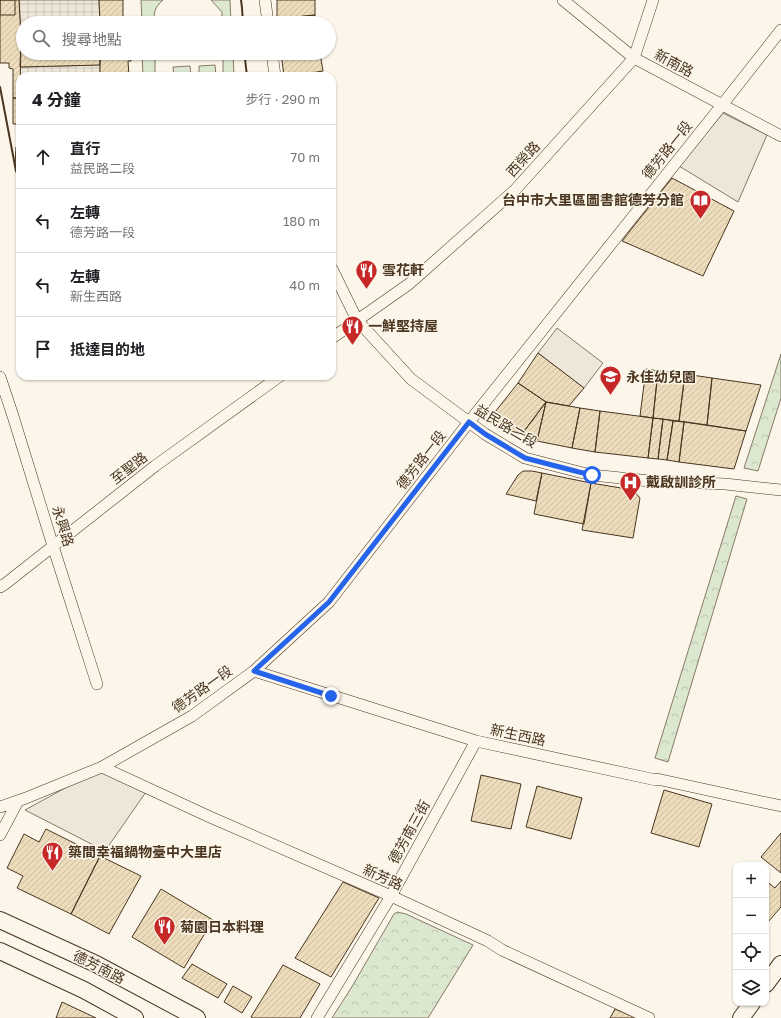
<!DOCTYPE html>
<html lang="zh-TW">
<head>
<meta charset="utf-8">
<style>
  body { margin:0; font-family:"Golos Text","Noto Sans TC",sans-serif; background:#f6f6f6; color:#202124 }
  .controls { position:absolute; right:12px; bottom:12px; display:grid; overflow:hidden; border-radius:8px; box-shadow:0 1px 3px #0004 }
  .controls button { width:36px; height:36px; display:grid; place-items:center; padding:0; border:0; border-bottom:1px solid #e0e0e0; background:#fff; color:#202124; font:20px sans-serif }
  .stop { position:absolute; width:12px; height:12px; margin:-9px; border:3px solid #2563eb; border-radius:50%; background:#fff }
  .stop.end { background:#2563eb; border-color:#fff; box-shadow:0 1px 4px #0008 }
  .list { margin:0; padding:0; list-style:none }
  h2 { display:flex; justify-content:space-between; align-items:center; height:52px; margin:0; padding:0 16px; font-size:17px }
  h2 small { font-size:13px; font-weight:400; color:#757577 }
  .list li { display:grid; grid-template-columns:26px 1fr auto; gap:12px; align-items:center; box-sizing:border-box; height:64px; padding:0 16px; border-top:1px solid #e0e0e0 }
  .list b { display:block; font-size:15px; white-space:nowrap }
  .list p { margin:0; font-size:13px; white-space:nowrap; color:#757577 }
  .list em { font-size:13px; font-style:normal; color:#757577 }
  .icon { flex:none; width:22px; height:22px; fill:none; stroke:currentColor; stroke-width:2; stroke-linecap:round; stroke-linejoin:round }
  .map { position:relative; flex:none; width:781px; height:1018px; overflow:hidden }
  .search { position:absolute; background:#fff; box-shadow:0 1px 3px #0004; left:16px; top:16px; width:320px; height:44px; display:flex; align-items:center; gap:10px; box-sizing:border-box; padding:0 14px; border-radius:22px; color:#757577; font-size:15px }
  .panel { position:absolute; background:#fff; box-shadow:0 1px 3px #0004; left:16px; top:72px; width:320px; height:308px; border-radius:12px }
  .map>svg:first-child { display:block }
  .green { fill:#dce7d0; stroke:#887966 }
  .park { fill:url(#park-crowns); stroke:#887966 }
  .parking { fill:#ede7d9; stroke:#887966 }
  .plaza { fill:url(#plaza-grid); stroke:#887966 }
  .building { fill:url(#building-hatch); stroke:#4a3520 }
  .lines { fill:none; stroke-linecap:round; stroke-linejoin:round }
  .street-casing { stroke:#4a3520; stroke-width:12 }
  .secondary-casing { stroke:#4a3520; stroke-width:18 }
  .street { stroke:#fbf6e9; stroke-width:11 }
  .secondary { stroke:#fbf6e9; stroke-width:16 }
  .wall { stroke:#4a3520; stroke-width:2 }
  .route { stroke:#2563eb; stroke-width:5 }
  .labels { text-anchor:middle; stroke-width:3; stroke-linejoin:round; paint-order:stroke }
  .street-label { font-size:14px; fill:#4a3520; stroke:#fbf6e9 }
  .poi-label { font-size:14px; font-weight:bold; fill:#4a3520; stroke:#fbf6e9; text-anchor:start }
</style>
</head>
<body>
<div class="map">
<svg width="781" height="1018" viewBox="0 0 781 1018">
  <defs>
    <pattern id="park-crowns" width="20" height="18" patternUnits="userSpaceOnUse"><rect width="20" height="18" fill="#dce7d0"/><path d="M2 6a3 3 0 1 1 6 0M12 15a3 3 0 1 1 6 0" fill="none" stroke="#bec7b2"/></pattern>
    <pattern id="plaza-grid" width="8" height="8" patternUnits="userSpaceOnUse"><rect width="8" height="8" fill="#ede7d9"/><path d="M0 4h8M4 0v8" fill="none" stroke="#cdc7ba"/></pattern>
    <pattern id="building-hatch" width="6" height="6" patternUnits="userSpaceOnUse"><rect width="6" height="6" fill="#ecdcbc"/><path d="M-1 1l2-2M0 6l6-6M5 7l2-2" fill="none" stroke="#ccbda1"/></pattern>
  </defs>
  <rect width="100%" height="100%" fill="#fbf6e9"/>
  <path class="green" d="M141,0H163C154,8 154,12 154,23H142Z
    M211,0H230L231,23H222V12Z
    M142,53H155V76H143Z
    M223,53H233L234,76H223Z
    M215,65L216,76H199V66Z
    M190,66L191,76H174L173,67Z"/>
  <path class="park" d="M781,354V398L758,471L744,468Z
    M736,496L747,499L668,762L655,758Z
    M397,912L406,914L473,945L428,1018H332L353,985L394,914Z"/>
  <path class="parking" d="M723,113L767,135L738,202L679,166Z
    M557,328L603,363L584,388L538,353Z
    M98,770L146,792L105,851L25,810Z"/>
  <path class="plaza" d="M19,0H99L100,23H23V38H21Z
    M100,65V76H21L20,67Z"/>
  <path class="building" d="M0,0H19L21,38L20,98H13V69L9,68V63H0Z
    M0,0H15V15H0Z
    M99,0H123V23H100Z
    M277,0H315V15L277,19Z
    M315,15L316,22L309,23H277V19Z
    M21,38H23V53H100V65L20,67Z
    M100,53H131V61H128L129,76H100Z
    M281,53H320L323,71L292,76H284Z
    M13,98H20V124H13Z
    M16,147H20V166H15Z
    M672,178L734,211L703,276L622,241Z
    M538,353L584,388L569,406L546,402L518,383Z
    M646,369L658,371L653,418L640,416Z
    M658,371L685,374L679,421L653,418Z
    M685,374L712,378L707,425L679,421Z
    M712,378L761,385L746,431L707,425Z
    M518,383L546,402L522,434L511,431L498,419L495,412Z
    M546,402L580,408L572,448L537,441Z
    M546,402L537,441L522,434Z
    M580,408L600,411L595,452L572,448Z
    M600,411L653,418L648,458L595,452Z
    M653,418L663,419L658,459L648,458Z
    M663,419L673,421L667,460L658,459Z
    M673,421L684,422L679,462L667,460Z
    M684,422L746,431L734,469L679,462Z
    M523,471H532L542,473L536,501L506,494L518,475Z
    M542,473L591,483L584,524L534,514Z
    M591,483L633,490L640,498L633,538L582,530Z
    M481,775L521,784L511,829L471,821Z
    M537,786L582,798L571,839L526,827Z
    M664,790L712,804L699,847L651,833Z
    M46,829L100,856L71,914L17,888L23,876L7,868L24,834L39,842Z
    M781,833V873L761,857Z
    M100,856L141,876L109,934L71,914Z
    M766,881L775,888L781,881V907L768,922L766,921Z
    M343,882L379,898L331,977L295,958Z
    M161,889L213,920L184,968L132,937Z
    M192,964L227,984L218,998L182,978Z
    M283,965L320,984L300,1018H253L251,1017Z
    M233,986L252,997L242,1013L224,1002Z
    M62,1002L96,1018H56Z
    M615,1009L636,1018H610Z"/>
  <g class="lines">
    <defs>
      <path id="street" d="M265,0L268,23
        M563,0L634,58L781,136
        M272,53L275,76
        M332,269L357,320L411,379L485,434L525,458L579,472L592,475L650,481L725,484L781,490
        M332,338L409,284L515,190L634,58L653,0
        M0,377L13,416L53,546L97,684
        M0,587L5,584L155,466L280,376
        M254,671L476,741L656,780L657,779L781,806
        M102,767L210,817L391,896L488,941L502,950L649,1018
        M0,807L26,798L102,767L192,716L254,671L329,602L469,422L722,105L781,30
        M0,835L18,801
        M317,1018L391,896L476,741"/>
      <path id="secondary" d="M0,920L96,964L197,1018
        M0,951L84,990L135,1018
        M766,984L781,964
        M741,1018L752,1003"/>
    </defs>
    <use href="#street" class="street-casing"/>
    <use href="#secondary" class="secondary-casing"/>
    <use href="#street" class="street"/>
    <use href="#secondary" class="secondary"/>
    <path class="wall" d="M241,0L242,8L243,23
      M246,53L247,59H245L247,76
      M0,87L16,171L20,181"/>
  </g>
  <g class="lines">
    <path class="route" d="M331,696L254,671L329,602L469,422L485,434L525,458L579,472L592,475"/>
  </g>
  <defs>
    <symbol id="library-pin" viewBox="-11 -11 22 30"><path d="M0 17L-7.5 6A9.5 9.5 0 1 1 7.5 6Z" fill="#c62828" stroke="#fbf6e9"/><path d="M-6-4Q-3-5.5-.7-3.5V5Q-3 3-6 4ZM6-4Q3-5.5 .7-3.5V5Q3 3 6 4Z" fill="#fff"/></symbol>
    <symbol id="restaurant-pin" viewBox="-11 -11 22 30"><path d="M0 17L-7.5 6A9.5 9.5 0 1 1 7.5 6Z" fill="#c62828" stroke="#fbf6e9"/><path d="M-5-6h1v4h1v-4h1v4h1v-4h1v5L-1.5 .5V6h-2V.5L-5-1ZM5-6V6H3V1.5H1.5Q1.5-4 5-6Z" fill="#fff"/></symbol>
    <symbol id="school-pin" viewBox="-11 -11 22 30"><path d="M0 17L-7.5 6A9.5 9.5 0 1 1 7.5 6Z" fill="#c62828" stroke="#fbf6e9"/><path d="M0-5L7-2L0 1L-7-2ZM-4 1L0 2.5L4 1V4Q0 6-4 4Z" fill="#fff"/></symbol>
    <symbol id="hospital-pin" viewBox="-11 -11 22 30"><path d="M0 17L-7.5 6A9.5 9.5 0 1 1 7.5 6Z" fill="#c62828" stroke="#fbf6e9"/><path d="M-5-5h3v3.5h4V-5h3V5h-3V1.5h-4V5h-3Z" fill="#fff"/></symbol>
  </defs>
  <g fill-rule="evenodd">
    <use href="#library-pin" x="688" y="188" width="25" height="34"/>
    <use href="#restaurant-pin" x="354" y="258" width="25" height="34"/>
    <use href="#restaurant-pin" x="340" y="314" width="25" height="34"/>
    <use href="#school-pin" x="598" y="364" width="25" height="34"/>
    <use href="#hospital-pin" x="618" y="470" width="25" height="34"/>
    <use href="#restaurant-pin" x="40" y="840" width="25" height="34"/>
    <use href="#restaurant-pin" x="152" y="914" width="25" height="34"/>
  </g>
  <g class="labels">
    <g class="street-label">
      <text transform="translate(674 63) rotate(28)" y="5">新南路</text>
      <text transform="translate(667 150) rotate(-51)" y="5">德芳路一段</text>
      <text transform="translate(523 159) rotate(-48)" y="5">西榮路</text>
      <text transform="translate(506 426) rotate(31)" y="5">益民路二段</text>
      <text transform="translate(421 460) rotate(-52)" y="5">德芳路一段</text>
      <text transform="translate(129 468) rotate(-38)" y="5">至聖路</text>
      <text transform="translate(63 526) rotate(73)" y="5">永興路</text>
      <text transform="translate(202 689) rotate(-35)" y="5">德芳路一段</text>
      <text transform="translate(518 735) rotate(12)" y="5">新生西路</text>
      <text transform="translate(409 832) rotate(-61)" y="5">德芳南三街</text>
      <text transform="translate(383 877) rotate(24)" y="5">新芳路</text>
      <text transform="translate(99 967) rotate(27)" y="5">德芳南路</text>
    </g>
    <g class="poi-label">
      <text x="684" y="205" text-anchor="end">台中市大里區圖書館德芳分館</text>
      <text x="382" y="275">雪花軒</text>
      <text x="368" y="331">一鮮堅持屋</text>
      <text x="626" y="382">永佳幼兒園</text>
      <text x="646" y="487">戴啟訓診所</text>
      <text x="68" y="857">築間幸福鍋物臺中大里店</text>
      <text x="180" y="932">菊園日本料理</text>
    </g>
  </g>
</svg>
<div class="controls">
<button>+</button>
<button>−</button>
<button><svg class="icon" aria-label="locate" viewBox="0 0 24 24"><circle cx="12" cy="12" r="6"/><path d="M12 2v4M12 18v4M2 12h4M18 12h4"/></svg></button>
<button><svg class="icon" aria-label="layers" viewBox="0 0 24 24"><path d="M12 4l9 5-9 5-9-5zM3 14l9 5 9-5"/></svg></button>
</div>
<div class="stop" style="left:592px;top:475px"></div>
<div class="stop end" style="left:331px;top:696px"></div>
<div class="search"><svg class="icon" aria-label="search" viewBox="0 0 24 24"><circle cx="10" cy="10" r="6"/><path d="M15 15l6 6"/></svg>搜尋地點</div>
<section class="panel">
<h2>4 分鐘<small>步行 · 290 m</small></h2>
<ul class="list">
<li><svg class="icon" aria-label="ahead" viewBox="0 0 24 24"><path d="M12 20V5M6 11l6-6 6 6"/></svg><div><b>直行</b><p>益民路二段</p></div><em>70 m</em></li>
<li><svg class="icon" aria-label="left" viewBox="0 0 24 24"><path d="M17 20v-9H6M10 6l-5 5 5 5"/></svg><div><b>左轉</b><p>德芳路一段</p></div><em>180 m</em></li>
<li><svg class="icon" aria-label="left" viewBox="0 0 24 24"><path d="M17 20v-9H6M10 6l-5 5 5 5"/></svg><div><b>左轉</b><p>新生西路</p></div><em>40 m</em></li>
<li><svg class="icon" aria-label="arrive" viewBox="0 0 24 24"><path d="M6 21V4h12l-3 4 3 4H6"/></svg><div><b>抵達目的地</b></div></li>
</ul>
</section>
</div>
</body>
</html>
